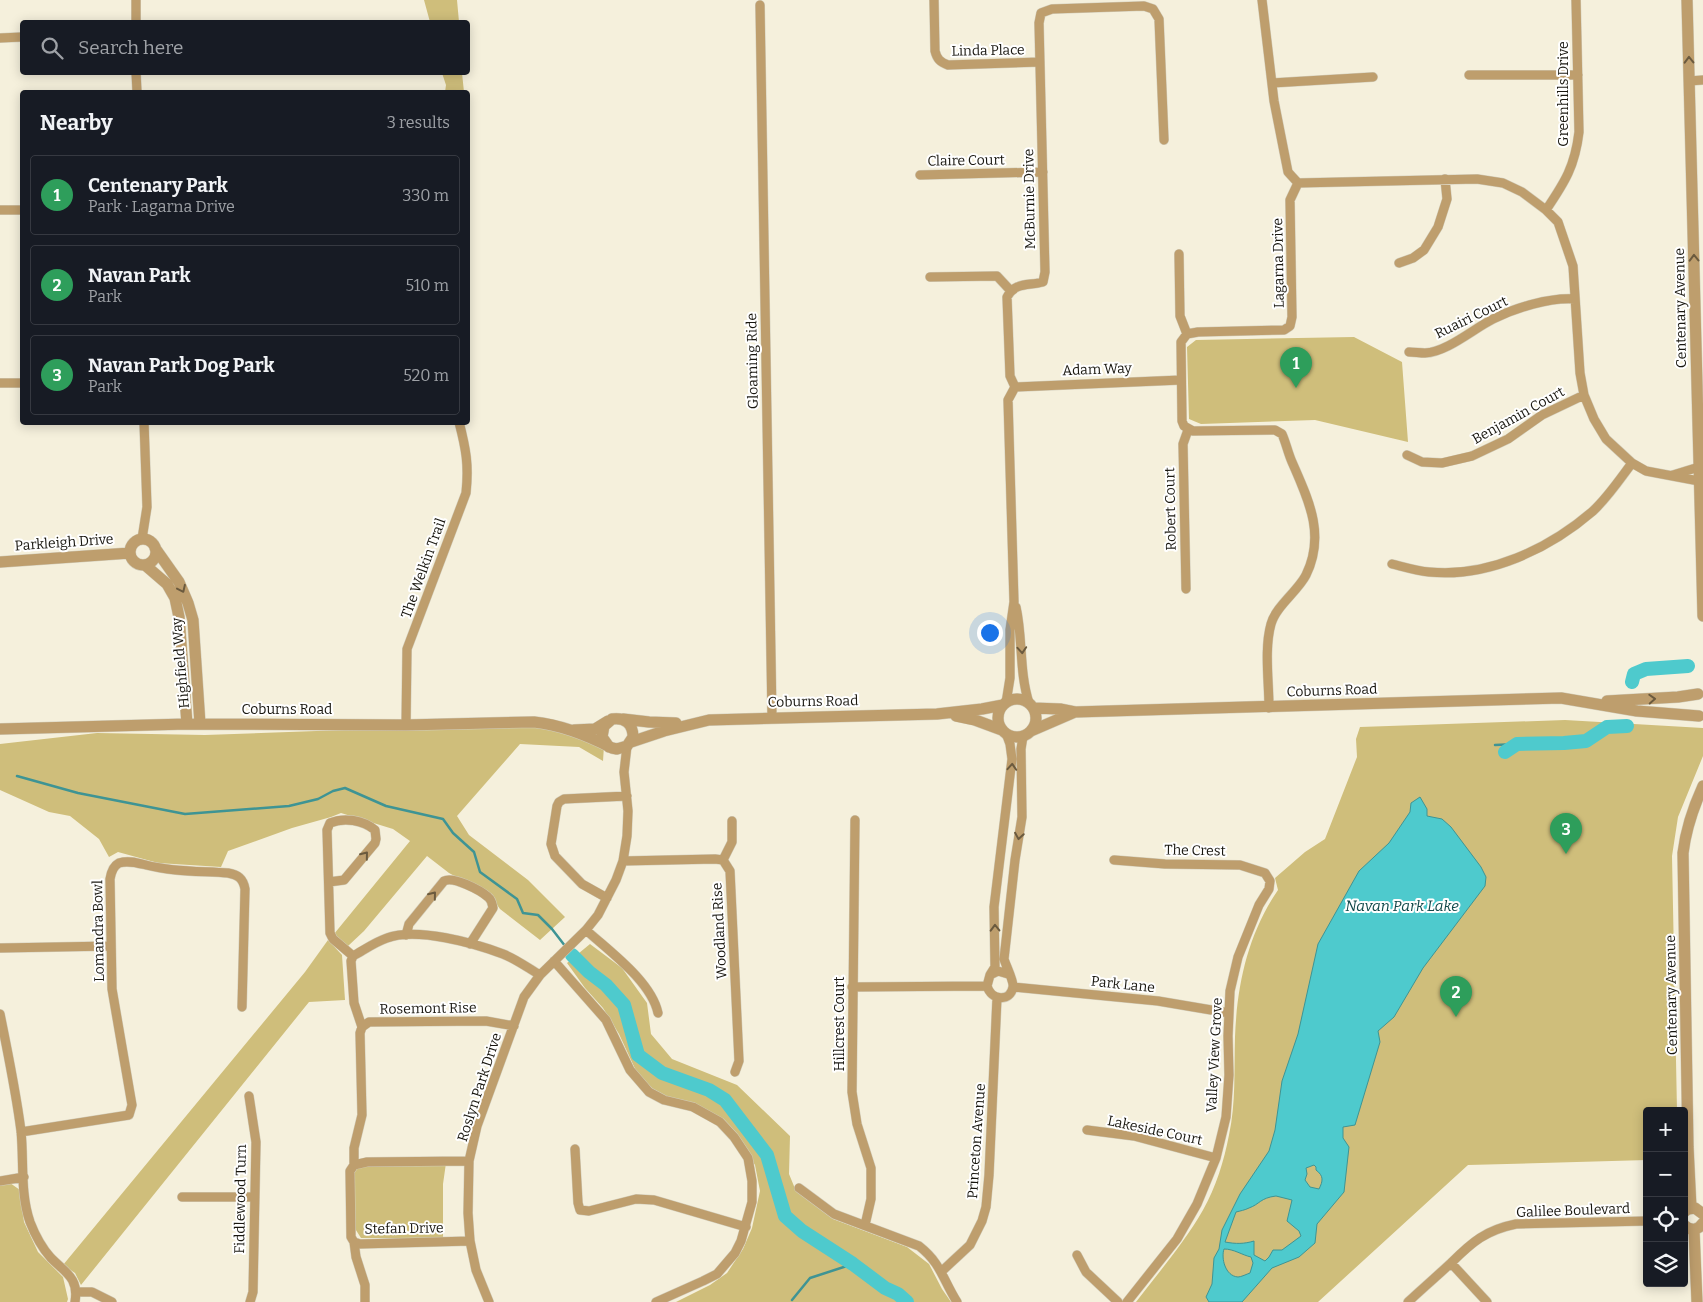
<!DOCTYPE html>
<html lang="en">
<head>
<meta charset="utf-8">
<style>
  body { margin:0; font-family:Bitter,serif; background:#20242c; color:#f1f3f6 }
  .controls { position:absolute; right:15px; bottom:15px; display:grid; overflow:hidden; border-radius:5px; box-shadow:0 2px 12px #0003 }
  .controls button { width:45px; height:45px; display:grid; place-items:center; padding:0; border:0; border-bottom:1px solid #363941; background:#171b24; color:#f1f3f6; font:25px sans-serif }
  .you { position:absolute; left:989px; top:632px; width:18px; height:18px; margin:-12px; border:4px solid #fff; border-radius:50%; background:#1a73e8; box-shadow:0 0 0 8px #1a73e833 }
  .badge { display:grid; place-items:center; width:32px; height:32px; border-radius:50%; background:#0f766e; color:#fff; font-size:16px; font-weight:700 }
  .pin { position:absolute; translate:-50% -41px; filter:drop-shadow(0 1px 2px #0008) }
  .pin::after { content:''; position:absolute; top:26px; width:18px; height:15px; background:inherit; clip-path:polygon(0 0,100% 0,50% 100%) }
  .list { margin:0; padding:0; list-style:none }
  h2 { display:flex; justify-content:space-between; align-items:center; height:65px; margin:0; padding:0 20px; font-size:21px }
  h2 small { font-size:16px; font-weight:400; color:#9ea1a6 }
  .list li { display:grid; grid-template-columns:32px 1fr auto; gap:15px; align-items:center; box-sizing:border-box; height:80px; margin:0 10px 10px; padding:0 10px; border:1px solid #363941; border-radius:5px }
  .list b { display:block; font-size:19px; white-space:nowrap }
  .list p { margin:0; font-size:16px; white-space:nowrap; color:#9ea1a6 }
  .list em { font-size:16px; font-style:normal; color:#9ea1a6 }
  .icon { flex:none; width:28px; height:28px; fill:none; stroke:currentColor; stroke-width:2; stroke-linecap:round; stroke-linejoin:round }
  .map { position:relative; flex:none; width:1703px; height:1302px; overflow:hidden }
  .search { position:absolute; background:#171b24; box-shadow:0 2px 12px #0003; left:20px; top:20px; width:450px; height:55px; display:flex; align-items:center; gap:12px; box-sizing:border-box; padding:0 18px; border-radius:5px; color:#9ea1a6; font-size:19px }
  .panel { position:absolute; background:#171b24; box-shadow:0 2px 12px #0003; left:20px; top:90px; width:450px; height:335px; border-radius:5px }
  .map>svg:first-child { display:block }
  .green { fill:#cfbe7b }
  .water { fill:#4ecacd; stroke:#3e9494; fill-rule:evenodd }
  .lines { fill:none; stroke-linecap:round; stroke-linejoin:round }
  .stream { stroke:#3e9494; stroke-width:2.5 }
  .river { stroke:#4ecacd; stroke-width:14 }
  .minor-casing { stroke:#d2cdbb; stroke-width:10 }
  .tertiary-casing { stroke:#d2cdbb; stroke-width:12 }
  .minor { stroke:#be9e6d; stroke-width:9 }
  .tertiary { stroke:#be9e6d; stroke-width:11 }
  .oneway { stroke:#6b5a3e }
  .labels { text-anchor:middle; stroke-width:4; stroke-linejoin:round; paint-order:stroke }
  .street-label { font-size:14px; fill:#18160f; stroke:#fff }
  .water-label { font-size:15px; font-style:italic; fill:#11484a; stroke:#fff }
</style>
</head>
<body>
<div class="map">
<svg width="1703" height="1302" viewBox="0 0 1703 1302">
  <rect width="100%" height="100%" fill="#f5f0dc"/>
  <path class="green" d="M424,0H457L459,22H430Z
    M442,73H462L464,92H445L446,85Z
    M1354,337L1402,362L1408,442L1315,420L1201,424L1189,419L1187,347L1196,340Z
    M1565,720L1703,728V756L1678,817L1672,856L1677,1111H1647V1160L1468,1165L1318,1302H1136C1159,1272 1184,1243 1203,1210C1216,1187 1224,1161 1229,1135C1236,1103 1234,1070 1235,1037C1237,984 1248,934 1278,890L1275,878L1305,852L1325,839L1357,757L1356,739L1360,727Z
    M537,723L604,746L603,761L579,747L520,744L457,816L469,835L528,880L565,917L540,940L500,909L490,895L449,873L427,856L364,931L348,946L334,934L410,841L393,829L341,813L331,817L292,828L228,851L221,867L158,863L118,852L109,857L99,839L70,816L49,812L0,790V744L97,733L205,735Z
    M328,940L342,955L345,1000L309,1002L81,1285L75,1273L63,1265L305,972Z
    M590,944L622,968L647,1003L651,1034L672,1059L737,1085L790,1136L789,1174L796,1191L833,1219L907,1247L929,1264L942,1289L951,1302H676L710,1285L727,1273L743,1249L752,1228L760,1191L755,1165L731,1127L705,1109L682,1100L668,1097L653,1089L637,1073L619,1034L603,1008L585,988L567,963Z
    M446,1163L443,1184V1238H361L354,1227L353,1174L360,1165Z
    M10,1183L20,1190L24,1222L38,1252L63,1277L68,1299L67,1302H0V1184Z"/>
  <path class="water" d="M1420,797L1427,809V816L1442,819L1451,827L1481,867L1486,877L1485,886L1423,968L1394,1017L1378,1031L1380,1042L1355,1125L1343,1127V1138L1349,1147L1344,1192L1317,1224L1315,1243L1299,1257L1272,1268L1242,1302H1209L1206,1297L1212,1284L1214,1258L1219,1249L1222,1230L1240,1194L1269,1151L1275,1130L1282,1081L1298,1034L1318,944L1359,871L1389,843L1410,812L1411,803ZM1314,1165L1316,1167V1170C1324,1176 1323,1181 1319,1189L1310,1187L1305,1180L1307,1174L1306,1168ZM1276,1196L1292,1200L1287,1221L1299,1231L1301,1236L1282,1250H1273L1269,1257L1265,1261L1254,1255V1241C1244,1244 1236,1244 1225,1242L1236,1212C1240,1211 1245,1210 1249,1208C1260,1204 1260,1198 1276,1196ZM1224,1249C1234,1249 1242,1255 1251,1257L1253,1263L1250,1273C1247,1274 1241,1277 1238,1277C1225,1276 1221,1258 1224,1249Z"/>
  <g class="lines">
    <path class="stream" d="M1495,745L1517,744
      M17,776L78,793L185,814L289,806L318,799L333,791L345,788L386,806L443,819L453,833L474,852L480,872L517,899L523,913L538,915L552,929L572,955
      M792,1300L810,1278L853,1264"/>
    <path class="river" d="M1632,682L1634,674L1646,669L1688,666
      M1505,752L1517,744L1564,743L1586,741L1607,727L1627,726
      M572,955L589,972L606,985L624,1005L638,1055L662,1073L709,1090L725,1100L767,1155L785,1216L802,1231L853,1264L885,1288L898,1294L907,1302"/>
    <defs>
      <path id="minor" d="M934,0L935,51C937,59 940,62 948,65L1040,62
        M1262,0L1274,101L1288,172L1298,183
        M760,5L772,717
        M136,22V0
        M0,38L22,37
        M136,72L137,92
        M1469,75H1578
        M1689,81L1703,80
        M1272,83L1373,77
        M920,175L1043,172
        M0,210H22
        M1546,210C1565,182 1575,166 1579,132L1576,0
        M1179,254L1180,316L1187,334
        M1399,263L1413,258L1424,250L1438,227L1447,199L1445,179
        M930,277L997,276L1010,290
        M1409,352C1414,352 1420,353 1425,353C1447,352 1473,329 1493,319C1515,308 1550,297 1575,299
        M0,383H22
        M1015,387L1010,376L1007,297C1015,282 1028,286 1043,282L1045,272L1039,23L1041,13L1052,9L1144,6L1153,9L1159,19L1164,140
        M1015,387L1181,380
        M1407,455L1422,462L1442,463L1472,456L1508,439L1542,415L1584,395
        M1673,475L1699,467
        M142,539L147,507L144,422
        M1392,564C1404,567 1417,571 1429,572C1488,578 1549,549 1593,511C1608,497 1620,479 1632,463
        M1186,589L1183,444L1188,430
        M1016,607C1023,638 1019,672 1029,703
        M1006,703L1010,678V630L1014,602L1008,400L1015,387
        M1269,708C1269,682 1264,649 1271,624C1276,606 1298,591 1306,575C1326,534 1308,499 1292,462C1288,453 1286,443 1282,434L1275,430L1193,431L1184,426L1182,421L1181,342L1187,334L1198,332L1284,330L1290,326L1292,317L1290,200L1298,183L1477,179L1503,183L1522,192L1546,210L1558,222L1573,266L1580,373L1584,395L1594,419L1606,439L1632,463L1646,471L1699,481L1703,480
        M406,725L407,649L466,493C469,465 466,449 459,422
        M855,820L852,1092L857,1124L871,1168V1199L865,1225
        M723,860L732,842V821
        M1114,860L1165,864L1240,865L1265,873L1270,881L1269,889L1259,905L1238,957L1230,991L1228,1036L1229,1075L1226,1117L1216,1158L1197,1204L1177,1239L1127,1302
        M623,861L715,859L723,860L730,871L739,1061L735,1072
        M329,882L344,880L375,843L376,839L375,830C363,820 344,817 330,823L327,830L330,933L333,939L353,956C364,950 375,942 387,938C417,927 474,943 503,954C516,959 528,968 540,975
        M607,898L582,884L555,856L551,844L557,806L559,802L564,799L627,796
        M586,930C609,951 651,981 658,1013
        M406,935L409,924L444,881C453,876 480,890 488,897C492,900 492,904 493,908L470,944
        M1,948L111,946
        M353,956L351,961L354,1003L362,1027
        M554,961L606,1020L630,1070L649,1092L664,1100L693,1107L720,1122L734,1137L748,1158L752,1181V1202L741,1241L735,1253L717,1274L703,1281L656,1302
        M1008,974L998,971L990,975L987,986C991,1000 1010,1003 1013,987C1014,981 1006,966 1004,959L1015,860L1022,817L1021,749L1023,736
        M990,975L995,967L994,907L1012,759L1010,744L1006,733
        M852,987L987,986
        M1013,987L1158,1001L1229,1013
        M0,1014C8,1053 16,1092 21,1131C24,1161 20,1193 30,1222C35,1235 42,1248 51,1258C66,1273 79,1278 75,1302
        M249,1096L256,1142L253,1292L250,1302
        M1087,1130L1134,1136L1216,1158
        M21,1132L129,1115L132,1105L112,989L110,879C111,873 113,866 119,863C128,860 138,863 146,865C173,872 201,871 228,873C238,875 243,878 245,889L242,1007
        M575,1149L578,1203L580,1210L589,1211L636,1199L654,1200L746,1227
        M469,1161L367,1162L354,1165L350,1171L351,1237L354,1242L360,1244L470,1241
        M354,1165V1148L362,1115L360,1033L362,1027L369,1022L486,1021L514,1026
        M0,1181L24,1177
        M799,1188L834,1214L919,1246C941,1263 943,1280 957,1302
        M182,1197H255
        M354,1242L356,1257L365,1285V1302
        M1077,1255L1086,1272L1118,1302
        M1451,1263L1487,1302
        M942,1271L970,1245L982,1221L986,1207L989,1175L997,998
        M77,1292H92L112,1302
        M489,1302L476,1270L470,1241L468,1213L469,1161L477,1126L524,997L540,975L586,930L598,915L616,880L623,861L627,836L628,811L624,772L627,746
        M1408,1302C1422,1289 1437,1276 1451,1263C1472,1242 1486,1230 1516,1224L1647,1221"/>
      <path id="tertiary" d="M1687,0L1703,616
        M130 552a13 13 0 1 1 26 0a13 13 0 1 1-26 0Z
        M155,548L179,582L188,603L193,620L200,724
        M0,562L130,553
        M145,565L167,584L175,598L179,617L187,724
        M998 718a19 19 0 1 1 38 0a19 19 0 1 1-38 0Z
        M1607,701L1678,697L1698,694
        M1033,708L1060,709L1075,712L1561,698L1637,711L1699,716
        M956,716L975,720L1002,730
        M623,719L649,722L676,723
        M0,729L187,724L406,725L534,722C562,725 587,735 612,748L617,749L627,746L633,737C633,724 625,717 612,719L604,726L602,737L609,747
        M574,730L595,729L608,721
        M1031,731L1075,712
        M631,742L664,731L709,720L937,714L982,709L1003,705
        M1691,1208L1688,1147L1683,853C1686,828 1693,808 1703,786
        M1684,1212L1688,1209L1695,1208L1703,1214
        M1684,1225C1690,1231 1698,1231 1703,1223
        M1694,1230L1697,1302"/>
    </defs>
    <use href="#minor" class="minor-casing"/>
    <use href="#tertiary" class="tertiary-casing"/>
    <use href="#minor" class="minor"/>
    <use href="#tertiary" class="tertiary"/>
  </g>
  <defs><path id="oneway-chevron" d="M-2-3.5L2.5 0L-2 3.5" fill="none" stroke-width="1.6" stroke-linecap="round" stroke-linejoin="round" transform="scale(1.25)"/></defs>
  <g class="oneway">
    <use href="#oneway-chevron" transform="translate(1689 60) rotate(-91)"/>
    <use href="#oneway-chevron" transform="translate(1694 258) rotate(-91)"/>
    <use href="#oneway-chevron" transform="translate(182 589) rotate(65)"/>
    <use href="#oneway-chevron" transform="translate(1022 650) rotate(86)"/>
    <use href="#oneway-chevron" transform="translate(1652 699) rotate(-3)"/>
    <use href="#oneway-chevron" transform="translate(1012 767) rotate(-86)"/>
    <use href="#oneway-chevron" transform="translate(1019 836) rotate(99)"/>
    <use href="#oneway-chevron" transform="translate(365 855) rotate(-51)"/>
    <use href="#oneway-chevron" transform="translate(433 895) rotate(-51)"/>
    <use href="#oneway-chevron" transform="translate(995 928) rotate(-91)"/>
  </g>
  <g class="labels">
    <g class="street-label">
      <text transform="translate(988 50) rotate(-1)" y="5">Linda Place</text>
      <text transform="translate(1563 94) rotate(-90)" y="5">Greenhills Drive</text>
      <text transform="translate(966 160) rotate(-1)" y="5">Claire Court</text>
      <text transform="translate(1029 199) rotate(-91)" y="5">McBurnie Drive</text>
      <text transform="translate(1278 263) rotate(-91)" y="5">Lagarna Drive</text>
      <text transform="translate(1680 308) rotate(-91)" y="5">Centenary Avenue</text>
      <text transform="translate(1471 317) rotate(-26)" y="5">Ruairi Court</text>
      <text transform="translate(752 361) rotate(-91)" y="5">Gloaming Ride</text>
      <text transform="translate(1097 369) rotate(-2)" y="5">Adam Way</text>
      <text transform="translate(1518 415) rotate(-29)" y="5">Benjamin Court</text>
      <text transform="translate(1170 509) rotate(-91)" y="5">Robert Court</text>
      <text transform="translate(64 542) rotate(-4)" y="5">Parkleigh Drive</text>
      <text transform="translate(423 568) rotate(-70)" y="5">The Welkin Trail</text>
      <text transform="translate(180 663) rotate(-95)" y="5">Highfield Way</text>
      <text transform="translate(1332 690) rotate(-2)" y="5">Coburns Road</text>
      <text transform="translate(813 701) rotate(-1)" y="5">Coburns Road</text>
      <text x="287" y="714">Coburns Road</text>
      <text transform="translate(1195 850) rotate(1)" y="5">The Crest</text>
      <text transform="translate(98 931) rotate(-91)" y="5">Lomandra Bowl</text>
      <text transform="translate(719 931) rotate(-93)" y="5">Woodland Rise</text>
      <text transform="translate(1123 984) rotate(6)" y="5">Park Lane</text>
      <text transform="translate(1671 995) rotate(-91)" y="5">Centenary Avenue</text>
      <text transform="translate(428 1008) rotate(-1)" y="5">Rosemont Rise</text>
      <text transform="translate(839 1024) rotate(-90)" y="5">Hillcrest Court</text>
      <text transform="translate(1214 1055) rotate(-87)" y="5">Valley View Grove</text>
      <text transform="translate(479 1087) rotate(-72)" y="5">Roslyn Park Drive</text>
      <text transform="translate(1155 1130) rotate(12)" y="5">Lakeside Court</text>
      <text transform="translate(976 1141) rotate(-86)" y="5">Princeton Avenue</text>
      <text transform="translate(240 1199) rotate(-89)" y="5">Fiddlewood Turn</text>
      <text transform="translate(1573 1210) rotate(-2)" y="5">Galilee Boulevard</text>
      <text transform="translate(404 1228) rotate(-1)" y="5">Stefan Drive</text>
    </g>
    <g class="water-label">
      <text x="1402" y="911">Navan Park Lake</text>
    </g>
  </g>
</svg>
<div class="controls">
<button>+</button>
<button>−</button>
<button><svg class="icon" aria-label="locate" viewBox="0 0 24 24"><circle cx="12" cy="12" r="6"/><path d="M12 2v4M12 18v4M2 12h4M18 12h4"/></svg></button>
<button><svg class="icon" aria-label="layers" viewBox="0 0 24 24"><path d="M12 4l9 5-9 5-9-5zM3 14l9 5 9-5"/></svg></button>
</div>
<div class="you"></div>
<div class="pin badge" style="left:1296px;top:388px;background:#2e9e5b">1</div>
<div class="pin badge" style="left:1456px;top:1017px;background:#2e9e5b">2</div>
<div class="pin badge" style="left:1566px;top:854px;background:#2e9e5b">3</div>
<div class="search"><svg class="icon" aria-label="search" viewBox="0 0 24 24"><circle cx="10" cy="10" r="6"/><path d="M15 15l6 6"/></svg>Search here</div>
<section class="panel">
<h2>Nearby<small>3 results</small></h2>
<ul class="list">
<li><span class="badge" style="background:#2e9e5b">1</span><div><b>Centenary Park</b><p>Park · Lagarna Drive</p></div><em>330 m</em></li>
<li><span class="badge" style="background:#2e9e5b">2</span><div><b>Navan Park</b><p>Park</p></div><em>510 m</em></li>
<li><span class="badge" style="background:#2e9e5b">3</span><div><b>Navan Park Dog Park</b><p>Park</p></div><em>520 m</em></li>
</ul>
</section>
</div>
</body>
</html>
